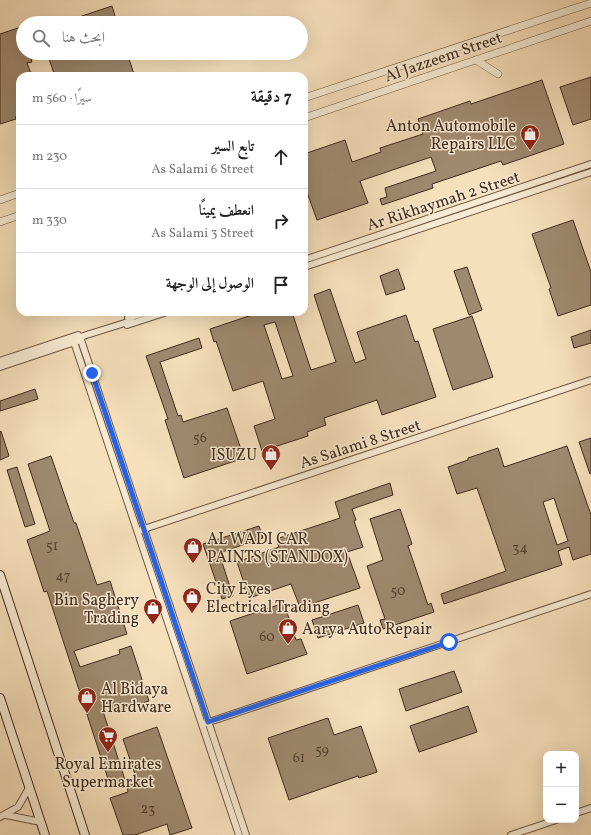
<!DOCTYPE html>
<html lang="ar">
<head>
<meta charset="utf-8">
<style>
  body { margin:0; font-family:Vollkorn,Amiri,serif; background:#f2f2f2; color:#222; direction:rtl }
  .controls { position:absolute; right:12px; bottom:12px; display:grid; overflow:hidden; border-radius:8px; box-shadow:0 4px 16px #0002 }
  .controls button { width:36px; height:36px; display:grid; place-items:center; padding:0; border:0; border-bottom:1px solid #e0e0e0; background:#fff; color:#222; font:20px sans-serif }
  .stop { position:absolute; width:12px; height:12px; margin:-9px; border:3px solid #2563eb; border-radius:50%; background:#fff }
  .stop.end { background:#2563eb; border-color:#fff; box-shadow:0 1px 4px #0008 }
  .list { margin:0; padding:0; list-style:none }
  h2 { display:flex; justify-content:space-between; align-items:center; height:52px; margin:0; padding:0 16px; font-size:17px }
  h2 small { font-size:13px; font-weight:400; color:#767676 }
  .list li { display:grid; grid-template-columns:26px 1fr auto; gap:12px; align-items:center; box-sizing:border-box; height:64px; padding:0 16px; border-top:1px solid #e0e0e0 }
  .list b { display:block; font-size:15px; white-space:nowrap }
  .list p { margin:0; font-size:13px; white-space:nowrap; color:#767676 }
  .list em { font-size:13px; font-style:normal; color:#767676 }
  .icon { flex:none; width:22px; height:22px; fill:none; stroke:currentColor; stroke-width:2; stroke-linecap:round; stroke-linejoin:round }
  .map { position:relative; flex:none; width:591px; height:835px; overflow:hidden; direction:ltr }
  .search { position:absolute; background:#fff; box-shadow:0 4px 16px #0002; left:16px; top:16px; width:292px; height:44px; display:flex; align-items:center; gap:10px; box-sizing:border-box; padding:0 14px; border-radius:22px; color:#767676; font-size:15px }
  .panel { position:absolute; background:#fff; box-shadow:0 4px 16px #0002; left:16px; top:72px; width:292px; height:244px; border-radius:12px; direction:rtl }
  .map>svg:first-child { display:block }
  .building { fill:#9f896f; stroke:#412a1b; fill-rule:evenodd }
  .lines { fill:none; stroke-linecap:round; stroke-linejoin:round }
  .minor-casing { stroke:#6e5843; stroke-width:8 }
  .tertiary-casing { stroke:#6e5843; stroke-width:8 }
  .secondary-casing { stroke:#412a1b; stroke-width:10 }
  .minor { stroke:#f9ebd3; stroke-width:6 }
  .tertiary { stroke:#f9ebd3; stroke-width:7 }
  .secondary { stroke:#f9ebd3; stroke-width:8 }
  .route { stroke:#2563eb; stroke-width:5 }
  .labels { text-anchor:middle; stroke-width:3; stroke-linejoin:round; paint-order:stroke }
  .number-label { font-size:14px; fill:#584230 }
  .street-label { font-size:16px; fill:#412a1b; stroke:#f9ebd3 }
  .poi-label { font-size:16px; fill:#412a1b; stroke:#f9ebd3; text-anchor:start }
</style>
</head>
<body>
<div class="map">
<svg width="591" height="835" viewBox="0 0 591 835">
  <rect width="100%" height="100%" fill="#f6e0bc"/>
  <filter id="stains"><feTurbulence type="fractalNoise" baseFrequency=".005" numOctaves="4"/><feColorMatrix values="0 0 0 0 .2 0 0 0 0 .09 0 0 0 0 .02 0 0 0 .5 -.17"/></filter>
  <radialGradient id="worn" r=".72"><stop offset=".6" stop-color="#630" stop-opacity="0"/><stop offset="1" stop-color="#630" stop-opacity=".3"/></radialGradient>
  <path class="building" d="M112,6L117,23H65L64,22Z
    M21,27L23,35V53H29L32,62L27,63L32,76H20V115L15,117L16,119L0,124V34Z
    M47,53H127L134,74L127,76H55Z
    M591,77V119L573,125L560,87Z
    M542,80L564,144L503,165L501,161L432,184L433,188L382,205L380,199L387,197L385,188L436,171L431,157L360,181L368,203L317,220L304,184V154L345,140L352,162L381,152L380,148L423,134L418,119L470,101L471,104Z
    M573,220L591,272V305L558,316L549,289L551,288L532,234Z
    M467,267L482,310L469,315L454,271Z
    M398,269L405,289L386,295L380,276Z
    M330,289L355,363L366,359L357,332L406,315L415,342L418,341L436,397L382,415L377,400L324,418L326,425L307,432L308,436L262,451L254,426L275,419L263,381L233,391L216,341L214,342L210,329L261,312L263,316L275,312H292L311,370L336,362L314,295ZM275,322L293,376L282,379L264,325Z
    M472,316L493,377L453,390L433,329Z
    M591,330V343L574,348L571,337Z
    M199,338L202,348L160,362L178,416L181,415L183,422L227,408L244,458L184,478L165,420L168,419L146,356Z
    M35,389L38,399L0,411V401Z
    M1,431L9,456L0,460V432Z
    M591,438V473L590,474L579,442Z
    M567,446L591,515V554L573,560L569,547L558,551L562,565L444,604L441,594L506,571L477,488L457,494L448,467L468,460V458L498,448L504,467ZM554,498L568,541L557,545L543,502Z
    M51,456L74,523H76L97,585L110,581L127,634L74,651L80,667L120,654L119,650L131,646L149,701L114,712L111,702L101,705L125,780L110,785L57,622L47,591L44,592L27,540L50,531L28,464Z
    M17,467L35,524L25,527L7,470Z
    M390,483L393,495L352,509L356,520L354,521L363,547L347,552L360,588L308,605L309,608L301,610L291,584L249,598L237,562L279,547L276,539L340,518L335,502Z
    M400,509L412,544L408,546L428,605L431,603L434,612L383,629L380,620L385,619L367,566L383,560L370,519Z
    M259,526L263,538L219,553L233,596L222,599L203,544Z
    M284,603L296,640L301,639L307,654L247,674L230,621Z
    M358,605L364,623L318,638L312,620Z
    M454,671L462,692L406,711L399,689Z
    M468,706L477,732L419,752L410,726Z
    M328,718L334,735L361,726L377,772L359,778L358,776L289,800L268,738Z
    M157,727L192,828L170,835L167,824L135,835H123L110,798L128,792L127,786L138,783L123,739Z"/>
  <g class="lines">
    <defs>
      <path id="minor" d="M304,260L591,164
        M304,267L591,172
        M132,317L128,322L80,337L74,342L239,835
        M128,318L148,312
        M127,325L167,312
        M75,337L81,340L246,835
        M0,361L78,335
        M0,367L78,341
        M141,530L591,380
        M206,723L591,594
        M576,813L591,808
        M6,815L41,822
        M0,817L18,807L29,788
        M511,835L556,820"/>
      <path id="tertiary" d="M476,60L498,74
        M304,98L591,3
        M304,118L591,21
        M0,200L20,193
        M0,222L20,215"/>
      <path id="secondary" d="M0,575L85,835
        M0,698L45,835"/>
    </defs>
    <use href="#minor" class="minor-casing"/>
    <use href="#tertiary" class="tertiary-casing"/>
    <use href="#secondary" class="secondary-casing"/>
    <use href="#minor" class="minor"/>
    <use href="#tertiary" class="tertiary"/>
    <use href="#secondary" class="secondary"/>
  </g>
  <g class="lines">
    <path class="route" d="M92,373L208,722L449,642"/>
  </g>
  <defs>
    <symbol id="shop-pin" viewBox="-11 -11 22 30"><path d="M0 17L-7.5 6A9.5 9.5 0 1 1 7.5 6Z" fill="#8f2418" stroke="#f9ebd3"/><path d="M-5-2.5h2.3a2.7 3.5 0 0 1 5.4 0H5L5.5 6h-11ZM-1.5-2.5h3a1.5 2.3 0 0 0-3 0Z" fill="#fff"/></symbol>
    <symbol id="supermarket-pin" viewBox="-11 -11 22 30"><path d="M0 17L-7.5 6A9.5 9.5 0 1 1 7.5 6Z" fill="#8f2418" stroke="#f9ebd3"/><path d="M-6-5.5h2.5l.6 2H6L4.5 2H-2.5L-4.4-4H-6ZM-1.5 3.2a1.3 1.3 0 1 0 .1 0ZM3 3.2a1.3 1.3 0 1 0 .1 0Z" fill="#fff"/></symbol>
  </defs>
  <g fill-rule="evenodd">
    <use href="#shop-pin" x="519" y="123" width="22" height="30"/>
    <use href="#shop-pin" x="260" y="443" width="22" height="30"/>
    <use href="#shop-pin" x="182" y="536" width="22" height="30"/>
    <use href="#shop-pin" x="181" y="586" width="22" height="30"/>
    <use href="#shop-pin" x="142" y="597" width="22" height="30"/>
    <use href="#shop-pin" x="277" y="617" width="22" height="30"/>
    <use href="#shop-pin" x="76" y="686" width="22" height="30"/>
    <use href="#supermarket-pin" x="97" y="725" width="22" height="30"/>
  </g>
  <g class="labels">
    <g class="number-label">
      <text x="200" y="442">56</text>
      <text x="52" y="550">51</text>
      <text x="520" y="552">34</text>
      <text x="63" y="580">47</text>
      <text x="398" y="595">50</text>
      <text x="267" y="641">60</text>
      <text x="322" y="754">59</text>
      <text x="299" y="762">61</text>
      <text x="148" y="813">23</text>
    </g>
    <g class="street-label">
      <text transform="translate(443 56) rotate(-19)" y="6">Al Jazzeem Street</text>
      <text transform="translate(443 200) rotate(-18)" y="6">Ar Rikhaymah 2 Street</text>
      <text transform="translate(360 443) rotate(-18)" y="6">As Salami 8 Street</text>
    </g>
    <g class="poi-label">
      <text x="516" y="131" text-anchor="end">Anton Automobile<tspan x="516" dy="18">Repairs LLC</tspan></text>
      <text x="257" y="460" text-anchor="end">ISUZU</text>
      <text x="207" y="544">AL WADI CAR<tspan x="207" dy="18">PAINTS (STANDOX)</tspan></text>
      <text x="206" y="594">City Eyes<tspan x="206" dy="18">Electrical Trading</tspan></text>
      <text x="139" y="605" text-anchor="end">Bin Saghery<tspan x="139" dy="18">Trading</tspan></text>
      <text x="302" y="634">Aarya Auto Repair</text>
      <text x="101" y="694">Al Bidaya<tspan x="101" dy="18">Hardware</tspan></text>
      <text x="108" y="769" text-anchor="middle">Royal Emirates<tspan x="108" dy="18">Supermarket</tspan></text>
    </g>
  </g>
  <rect width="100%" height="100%" filter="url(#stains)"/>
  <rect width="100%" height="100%" fill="url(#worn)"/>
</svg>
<div class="controls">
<button>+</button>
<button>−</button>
</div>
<div class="stop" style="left:449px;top:642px"></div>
<div class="stop end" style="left:92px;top:373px"></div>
<div class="search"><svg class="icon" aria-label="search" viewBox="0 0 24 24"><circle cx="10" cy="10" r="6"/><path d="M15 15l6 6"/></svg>ابحث هنا</div>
<section class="panel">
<h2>7 دقيقة<small>سيرًا · 560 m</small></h2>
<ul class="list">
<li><svg class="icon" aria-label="ahead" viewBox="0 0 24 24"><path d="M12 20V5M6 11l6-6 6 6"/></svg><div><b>تابع السير</b><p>As Salami 6 Street</p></div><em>230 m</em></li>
<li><svg class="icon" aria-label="right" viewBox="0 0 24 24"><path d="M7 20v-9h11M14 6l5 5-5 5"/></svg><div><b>انعطف يمينًا</b><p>As Salami 3 Street</p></div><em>330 m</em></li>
<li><svg class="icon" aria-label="arrive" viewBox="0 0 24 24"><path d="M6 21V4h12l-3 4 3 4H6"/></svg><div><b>الوصول إلى الوجهة</b></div></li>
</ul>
</section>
</div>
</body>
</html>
